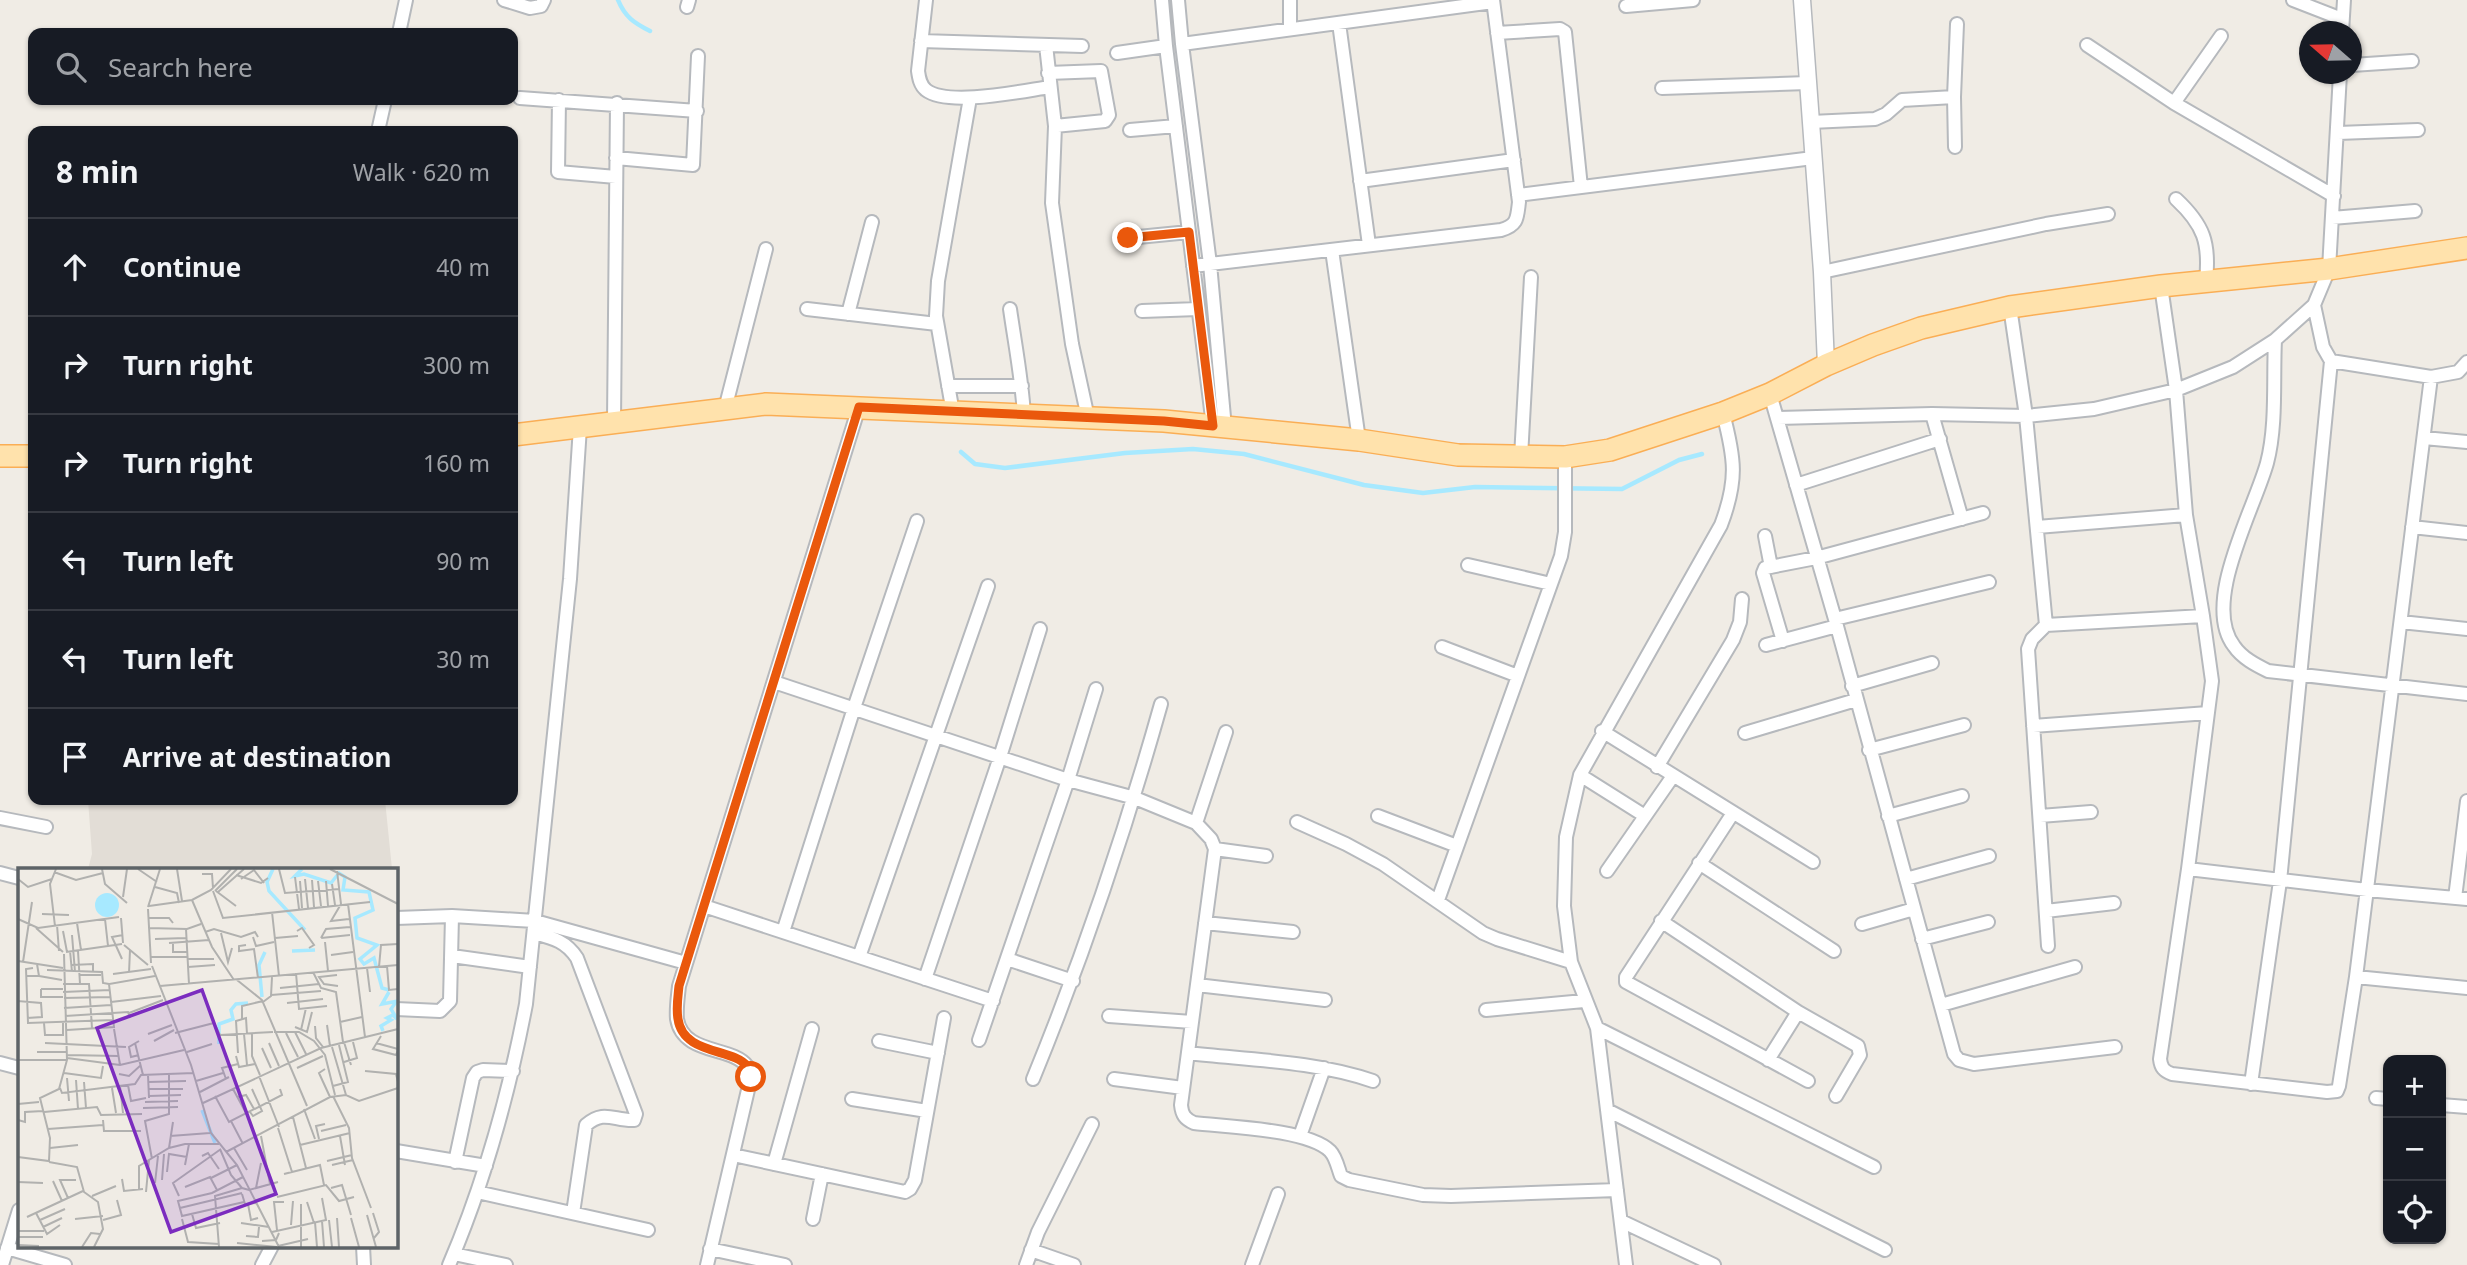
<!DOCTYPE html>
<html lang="en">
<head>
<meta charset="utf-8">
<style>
  body { margin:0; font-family:"Noto Sans",sans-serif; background:#242831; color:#f1f3f6 }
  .controls { position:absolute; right:21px; bottom:21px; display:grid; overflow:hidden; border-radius:14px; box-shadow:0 2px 5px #0004 }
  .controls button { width:63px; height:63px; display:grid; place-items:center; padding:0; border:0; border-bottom:2px solid #363941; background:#171b24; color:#f1f3f6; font:35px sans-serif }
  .compass { position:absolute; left:2299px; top:21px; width:63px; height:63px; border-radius:50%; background:#171b24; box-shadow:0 2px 5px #0004; rotate:290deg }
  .stop { position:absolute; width:21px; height:21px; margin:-16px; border:5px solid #ea580c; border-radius:50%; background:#fff }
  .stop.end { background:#ea580c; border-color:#fff; box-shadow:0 2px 7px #0008 }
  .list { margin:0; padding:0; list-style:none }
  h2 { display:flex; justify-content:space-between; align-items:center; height:91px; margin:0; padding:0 28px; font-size:30px }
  h2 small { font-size:23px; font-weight:400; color:#9ea1a6 }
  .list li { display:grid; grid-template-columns:46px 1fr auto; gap:21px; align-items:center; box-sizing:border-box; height:98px; padding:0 28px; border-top:2px solid #363941 }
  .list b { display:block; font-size:26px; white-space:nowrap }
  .list em { font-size:23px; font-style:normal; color:#9ea1a6 }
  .icon { flex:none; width:38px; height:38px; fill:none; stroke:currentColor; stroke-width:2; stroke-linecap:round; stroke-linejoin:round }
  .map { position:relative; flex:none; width:2467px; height:1265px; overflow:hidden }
  .search { position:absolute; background:#171b24; box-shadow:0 2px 5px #0004; left:28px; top:28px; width:490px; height:77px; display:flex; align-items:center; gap:18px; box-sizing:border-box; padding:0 24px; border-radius:14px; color:#9ea1a6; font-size:26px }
  .panel { position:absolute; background:#171b24; box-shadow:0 2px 5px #0004; left:28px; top:126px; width:490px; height:679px; border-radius:14px }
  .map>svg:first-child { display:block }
  .education { fill:#e2ddd6 }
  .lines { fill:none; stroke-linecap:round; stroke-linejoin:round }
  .stream { stroke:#a7e9ff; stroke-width:4.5 }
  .minor-casing { stroke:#b6b9bd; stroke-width:16 }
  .tertiary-casing { stroke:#b6b9bd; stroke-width:19 }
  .primary-casing { stroke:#faae55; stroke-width:24 }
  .minor { stroke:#fff; stroke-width:12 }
  .tertiary { stroke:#fff; stroke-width:16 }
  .primary { stroke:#ffe2ac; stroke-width:21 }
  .route { stroke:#ea580c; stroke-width:9 }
  .inset-river { fill:none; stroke:#a7e9ff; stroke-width:3.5 }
  .inset-road { fill:none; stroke:#b1b1af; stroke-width:2 }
  .view { fill:#7b2cbf; fill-opacity:0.15; stroke:#7b2cbf; stroke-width:3.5 }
  .inset-edge { fill:none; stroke:#5d6367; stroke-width:3.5 }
</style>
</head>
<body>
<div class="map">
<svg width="2467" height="1265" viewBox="0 0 2467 1265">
  <rect width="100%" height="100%" fill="#f0ece5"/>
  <path class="education" d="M88,800H385L392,869H88L92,854Z"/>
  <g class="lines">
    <path class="stream" d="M618,0C625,17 634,23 650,31
      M961,452L975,464L1005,468L1125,453L1193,449L1244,454L1364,485L1423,493L1475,487L1622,489L1679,460L1702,454"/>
    <defs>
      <path id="minor" d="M504,0L530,8L541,6L544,0
        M926,0L918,71C919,78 920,85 926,90C948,107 1022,91 1050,87
        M1162,0L1166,46L1213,426
        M1178,0L1182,44L1210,264L1225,428
        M1290,0V29
        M2293,0L2342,19
        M1626,6L1693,0
        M687,7L689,0
        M1339,23L1369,245
        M2342,32L2344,0
        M399,33L406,0
        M1497,33L1560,29L1565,32L1581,187
        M921,41L1082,46
        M1182,44L1493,2
        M1046,45L1055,126L1052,203L1072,344L1088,418
        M2087,45L2174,103L2334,196
        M1117,53L1166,46
        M2352,65L2412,61
        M1048,73L1101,71L1109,115L1105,121L1055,126
        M1662,88L1808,83
        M520,98L697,111
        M559,100L558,172L616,177
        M2174,103L2221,36
        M1811,122L1875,119L1886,114L1902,100L1954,97
        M1130,130L1176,126
        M378,131L385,100
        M2338,133L2418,130
        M1955,147L1954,97L1957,24
        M616,158L693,165L698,56
        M1360,181L1514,160
        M1518,195L1813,158
        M2176,199C2204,225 2210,243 2206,281
        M2332,218L2415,211
        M1128,238L1189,232
        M1332,250L1359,440
        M1193,266L1501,230C1518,225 1517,218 1519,202L1493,0
        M1822,272L2046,224L2108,214
        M2161,286L2176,390L2186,515L2203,616L2212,681L2188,869L2160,1059C2161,1068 2164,1071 2172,1074L2327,1092L2337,1091L2339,1086L2356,977L2431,377
        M2314,305L2323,347L2331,361L2431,377L2458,372L2467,362
        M2010,307L2026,416L2046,625
        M807,309L937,324
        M1010,309C1015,344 1022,380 1024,415
        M1142,311L1198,309
        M848,314L872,222
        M2275,340C2273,379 2277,425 2267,463C2254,510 2201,603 2234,646C2242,658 2256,665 2268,671L2467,694
        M948,386H1022
        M1770,394L1835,619L1954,1054L1959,1060L1974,1064L2115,1047
        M725,409L766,249
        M953,413L936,316L938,281L970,98
        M1932,414L1962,519
        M1777,418L1932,414L2026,416L2094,409L2176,390L2233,367L2275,340L2314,305L2329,269L2340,74
        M614,421L617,103
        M2424,438L2467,442
        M1521,457L1531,277
        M1796,485L1940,439
        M2037,527L2186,515
        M2412,527L2467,533
        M1765,536L1771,567
        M1468,565L1551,584
        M1835,619L1989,582
        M2401,622L2467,629
        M1783,641L1763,573L1765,568L1816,558L1983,513
        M1766,645L1837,626
        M1442,647L1518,676
        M774,682L1068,780L1135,798L1196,823L1211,839L1215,849L1181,1105C1182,1115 1185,1119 1194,1123C1227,1127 1307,1129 1330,1151C1336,1157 1338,1168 1341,1176L1349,1180L1423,1195L1451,1196L1617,1190
        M1852,686L1932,663
        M2033,726L2208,713
        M1602,731L1813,862
        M1745,733L1856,700
        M1869,750L1964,725
        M1657,767L1733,640L1740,622L1742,599
        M1580,775L1645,816
        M1733,813L1626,977V982L1808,1081
        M1378,816L1457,846
        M1888,816L1962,796
        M2040,816L2091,812
        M0,818L46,827
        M1297,822L1346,844L1383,864L1483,933L1497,939L1571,962
        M1196,823L1226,732
        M1215,849L1266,856
        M1699,863L1834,951
        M2188,869L2367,890L2467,899
        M1607,871L1673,776
        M0,873L19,878
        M1906,879L1989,856
        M2455,898L2467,801
        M1438,900L1561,556L1565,532V457
        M704,906L993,1001
        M2046,911L2114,903
        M396,918L452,916L535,921L686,963
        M1661,921L1798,1012L1768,1060
        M1205,923L1293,932
        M1862,924L1914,909
        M783,932L854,708L917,521
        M534,933C553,938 566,941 577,958L636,1114L634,1120C614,1121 604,1109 586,1125L573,1213
        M1922,939L1988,922
        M2048,946L2028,649L2032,639L2046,625L2203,616
        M452,956L530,967
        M859,957L988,586
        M1007,959L1073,981
        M2356,977L2467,988
        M925,979L1000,757L1040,629
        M1197,985L1325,1000
        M1941,1005L2075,967
        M396,1009L440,1011L450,1001L452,916
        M1486,1010L1584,1001
        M1798,1012L1858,1046L1860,1055L1836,1096
        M1109,1016L1192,1022
        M1597,1028L1874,1167
        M979,1040L1068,780L1096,689
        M879,1041L938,1053
        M1188,1053C1249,1060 1315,1061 1373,1081
        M0,1063L19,1068
        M1033,1079C1083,957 1125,832 1161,704
        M1114,1079L1183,1088
        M2251,1084L2280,881L2331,361
        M2376,1098L2388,1099
        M852,1099L927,1111
        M2441,1105L2467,1107
        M1607,1110L1885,1250
        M1300,1136L1324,1068
        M396,1151L486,1166
        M733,1155L905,1192L910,1189L915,1180L944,1018
        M455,1162L473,1078L477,1072L483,1070L513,1071
        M774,1164L812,1029
        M477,1192L648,1230
        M813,1219L822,1174
        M1621,1221L1714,1265
        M363,1246L364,1265
        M7,1248L65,1265
        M710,1249L785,1265
        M1031,1250L1074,1265
        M454,1254L506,1265
        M2,1265L19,1210
        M262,1265L272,1246
        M449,1265C485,1181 509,1093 526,1004L570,579L580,427
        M707,1265L751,1077C750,1073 750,1069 747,1066C732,1046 683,1055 677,1019C676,1008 678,996 679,986L859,407
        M1026,1265L1038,1232L1092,1124
        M1252,1265L1278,1194
        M1626,1265L1597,1028L1571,962L1564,906L1566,837L1580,775L1721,525C1738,480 1735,459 1723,413"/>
      <path id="tertiary" d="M1802,0L1822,272L1826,365"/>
      <path id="primary" d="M513,435L766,404L1164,421L1359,440L1458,455L1565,457L1610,450L1723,413L1770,394L1826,365L1873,345L1921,328L2010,307L2161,286L2329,269L2467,248
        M0,456H33"/>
    </defs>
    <use href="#minor" class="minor-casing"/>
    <use href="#tertiary" class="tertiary-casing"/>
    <use href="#primary" class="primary-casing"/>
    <use href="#minor" class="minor"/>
    <use href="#tertiary" class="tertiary"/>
    <use href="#primary" class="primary"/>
  </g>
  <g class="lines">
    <path class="route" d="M751,1077C750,1073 750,1069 747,1066C733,1048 683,1055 678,1019C676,1008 678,996 679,986L859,407L1164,421L1213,426L1189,232L1128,238"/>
  </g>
  <g transform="translate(18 868)">
    <rect width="380" height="380" fill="#f0ece5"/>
    <path d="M77 37a12 12 0 1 1 24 0a12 12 0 1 1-24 0Z" fill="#a7e9ff"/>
    <path class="inset-river" d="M255,1L249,14L251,23L287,62M284,1L277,8L286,6L313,15L321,5L327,9L325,22L351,24L355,42L337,50L339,70L359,77L342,91L346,96L356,90L364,120L371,122M274,83L297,82M371,124L364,136L380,133M244,129L241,97L247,84M365,163L363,158L373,152L369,150L375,147L379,151L373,141L378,134M201,176V156L215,151L213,142L218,136L230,135M184,242L197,275"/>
    <path class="inset-road" d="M84,1L87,16L109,35M120,1L139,14M159,1L164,33M261,1L267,25L322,21M312,1L380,36M319,3L323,36L313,53L331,51M36,4L58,12L85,5M184,6H194L195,20M218,7L243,15L250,10M277,9L281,41M0,11L10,19L34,11M223,11L236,2L246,15M287,11L290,40M294,12L296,39M282,13L284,40M300,13L303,38M308,13L310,38M314,16L317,37M137,19L159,25L161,35M195,23L205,50L352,34M197,23L219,1M198,23L218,38M200,24L226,1M105,29L109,1M174,32L194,79L216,112M330,36L347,169M131,38L174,32L193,22L213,1M130,39L142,1M130,41L133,95M254,44L261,108M24,46L51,47M103,50L105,75M130,50H151L155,55M0,51L20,60L101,49M87,51L90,78M59,55L63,82M39,57L41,83M37,58L32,16L38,1M18,60L45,84M131,60L169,61L183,56M168,61L171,116M45,63L49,84M279,63L284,60L296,77L291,80M187,64L196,61L223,69L237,64L240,69M203,65L210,94L214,80M54,67L57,104M235,69L238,78L256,74M257,70L280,68M303,70L308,61L332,59M303,70L332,67M137,71L168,70M155,74V84H169M307,74L310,103M151,75L191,72M106,77L130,97M228,77L221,78V83L236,81L240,110M52,83L54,104M60,83L62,116M48,84L104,76M313,87L335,84M133,89H169M104,91L94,69L105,67M170,91H196M0,93L45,100M5,94L14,34M54,97L75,96V104M134,98L173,197L193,265L219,297L261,379M369,98L371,122L380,121M170,99L197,97M361,99L363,77L380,76M15,100L8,101L10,155L96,152M349,100L352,124M29,102L84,104L85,115L91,116M295,104L303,120L318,124L325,174M111,105L112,82M278,105L281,141L309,138M95,106L133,101M61,107H83M319,107L301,109L306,116L320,118M8,108H21L19,96M21,108L44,112M219,112L244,132L289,238M45,116H71L74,160M142,118L380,97M262,120L301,116M23,121V129H45M23,121H45M45,124L92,122M253,127L303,123M46,130L92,129M93,134L143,128M245,134L253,128L254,109M269,135L305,131M46,140L93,137M0,144V133L23,135L24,149L9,150M111,145L145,132M47,148L110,144L112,150M224,151V138L245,133M322,154L344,149M26,155L27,167H45V155M309,157L312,178M297,158L298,170L305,179M277,159L289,164L294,144M96,161L102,197M49,162L96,159L91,116L137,108M283,162L288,140M256,164H281L296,173L307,187L317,227M277,164L288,186M157,165L196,155L202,167L255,164M268,165L280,189M130,166L154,157M226,166L229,197M234,166V188L242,207M363,168L355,181L378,187L380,182M121,173L111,179L113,189L121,187M136,173L156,162M326,174L333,197M27,175L108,179M117,175L125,207M251,175L261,198M358,175L380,181M314,179L328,227M244,180L253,200M19,184H49M169,184L194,176M220,185L218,153L228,150L229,166M49,187L100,188M218,188L221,199L237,196M49,190L102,197L166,182M0,192H49M326,194L339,190L335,174M279,200L305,188M307,201L301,205L312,229M347,203L378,206L380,214M46,205L83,210L85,198M101,206L111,208L123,197M130,207L131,230M241,208L261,259M49,210L51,233M208,211L204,200L220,196M58,212L60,241M178,213L205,205M66,214L68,240M130,214L168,213M110,217L113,233L128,230M102,218L105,245M315,218L330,214L321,177M42,220L44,225L117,216L123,207L176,205M94,220L98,245M130,221H165M215,221L228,245M182,224L211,209M131,228L163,227M197,228L211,254L264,227L262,221M315,228L331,260L334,290L353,340M220,229L228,227L236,241M127,234L160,233M185,235L303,180L380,161M0,236L21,234M125,240L160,239M286,241L297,271M26,244L79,239L83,247L124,246M232,244L235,248L244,243L234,221M275,249L288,300M0,252L7,254V244L25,243M85,252L86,263H123M213,253L225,276M260,260L274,304M30,261L85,257M303,263L328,257M152,268L192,265M243,268L252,316M322,268L327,297M301,271L298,258L307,256M282,277L332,265M32,280L60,277M151,280L155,254M216,280L229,302M202,281L213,307L224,320L231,322L260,314M208,284L312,229L328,227L341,233L380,220M184,288L190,285L201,301M0,289L31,293L32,270L22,230L41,221L49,192L46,86M134,291L127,253L151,246V206M309,293L334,287M31,294L59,299L66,324L80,334L85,361L76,379M167,297L171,276M314,297L335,292M149,304L151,286L169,289M266,306L302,297L306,317M225,309L194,325L160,333L164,348L226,334M193,310L219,297M104,311L106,323L125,321M144,312L146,286M35,313L44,333M0,314L25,315M137,315L140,288M167,319L192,309L199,322M238,320L243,295M313,320L324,317L333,347M121,321V298L151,280L167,276H201M128,324L131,292M224,326L227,336L238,335M74,328L98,318M161,328L155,315L203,281M259,329L308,317L321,333L336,329M50,330L42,312H58M289,334L296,355M230,336L233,352L240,350M283,336V379M162,340L224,325M18,345L29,366L42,357M355,345L361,364L356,370M174,346L178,360L202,355M349,347L358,379M9,349L65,323M319,350L321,379M333,350L341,379M57,351L85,348M164,351L170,374L201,376M22,352L47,341M85,352L103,347L99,332M311,352L314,379M304,353L306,379M297,354L299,379M223,355L251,359M273,357L275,333M25,359L44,350M259,362L256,334H266M0,363H26M254,364L308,352L304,330M228,368L240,369L241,359M0,369H25M244,373L258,372L261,365M219,375L259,379M0,377L21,378M260,378L290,371M64,379L73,365L82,366M201,379L197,328L224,320"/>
    <path class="view" d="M184,122L258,326L153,364L79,160Z"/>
    <rect width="380" height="380" class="inset-edge"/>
  </g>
</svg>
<div class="controls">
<button>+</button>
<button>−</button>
<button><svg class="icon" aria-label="locate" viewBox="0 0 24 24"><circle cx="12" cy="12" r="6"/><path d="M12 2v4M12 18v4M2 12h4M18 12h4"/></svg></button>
</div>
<svg class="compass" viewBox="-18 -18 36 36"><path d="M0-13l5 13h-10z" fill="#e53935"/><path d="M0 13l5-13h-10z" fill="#9ea1a6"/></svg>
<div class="stop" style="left:751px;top:1077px"></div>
<div class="stop end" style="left:1128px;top:238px"></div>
<div class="search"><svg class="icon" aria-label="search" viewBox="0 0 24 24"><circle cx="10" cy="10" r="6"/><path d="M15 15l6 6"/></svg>Search here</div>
<section class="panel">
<h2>8 min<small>Walk · 620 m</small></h2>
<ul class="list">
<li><svg class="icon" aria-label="ahead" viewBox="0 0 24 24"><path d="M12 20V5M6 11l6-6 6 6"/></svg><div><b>Continue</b></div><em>40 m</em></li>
<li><svg class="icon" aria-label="right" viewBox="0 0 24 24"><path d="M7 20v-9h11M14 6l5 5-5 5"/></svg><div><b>Turn right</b></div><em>300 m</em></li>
<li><svg class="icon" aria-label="right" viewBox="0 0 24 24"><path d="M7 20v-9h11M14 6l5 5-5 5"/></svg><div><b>Turn right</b></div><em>160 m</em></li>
<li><svg class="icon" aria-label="left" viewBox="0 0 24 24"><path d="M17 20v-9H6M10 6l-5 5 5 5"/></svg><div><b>Turn left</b></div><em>90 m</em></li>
<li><svg class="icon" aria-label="left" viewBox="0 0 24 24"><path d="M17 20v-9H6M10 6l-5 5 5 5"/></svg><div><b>Turn left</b></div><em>30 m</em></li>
<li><svg class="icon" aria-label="arrive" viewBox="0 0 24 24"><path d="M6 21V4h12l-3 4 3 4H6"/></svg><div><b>Arrive at destination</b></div></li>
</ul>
</section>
</div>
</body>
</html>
